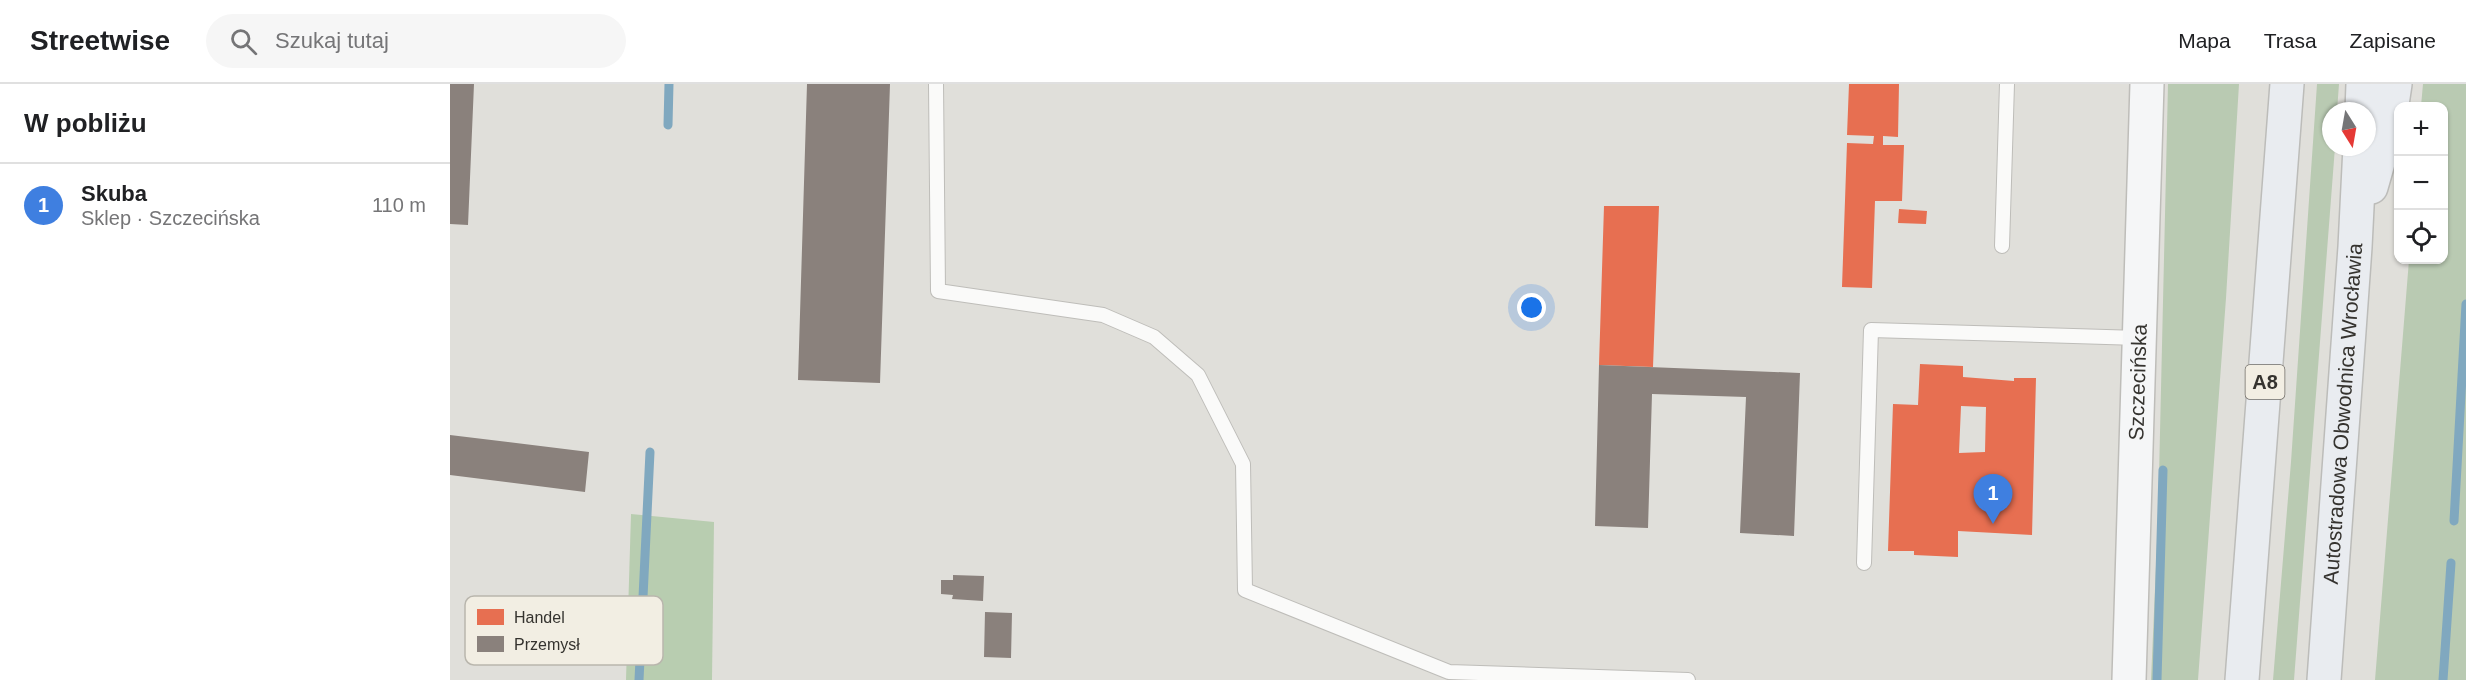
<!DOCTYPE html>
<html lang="pl">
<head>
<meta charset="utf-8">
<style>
  body { margin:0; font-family:Helvetica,sans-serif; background:#f6f6f6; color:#202124 }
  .controls { position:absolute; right:18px; top:18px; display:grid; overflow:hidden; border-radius:12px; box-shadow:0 2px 4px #0004 }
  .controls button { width:54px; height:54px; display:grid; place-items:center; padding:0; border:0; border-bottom:2px solid #e0e0e0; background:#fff; color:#202124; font:30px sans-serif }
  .compass { position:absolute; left:1872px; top:18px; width:54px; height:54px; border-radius:50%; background:#fff; box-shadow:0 2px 4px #0004; rotate:169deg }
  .you { position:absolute; left:1082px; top:224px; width:21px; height:21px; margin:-15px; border:4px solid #fff; border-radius:50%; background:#1a73e8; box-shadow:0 0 0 9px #1a73e833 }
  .badge { display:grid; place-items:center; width:39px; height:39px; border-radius:50%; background:#716f6b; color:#fff; font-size:20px; font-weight:700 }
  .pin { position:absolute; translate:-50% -50px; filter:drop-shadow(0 2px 3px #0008) }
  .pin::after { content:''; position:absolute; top:32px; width:21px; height:18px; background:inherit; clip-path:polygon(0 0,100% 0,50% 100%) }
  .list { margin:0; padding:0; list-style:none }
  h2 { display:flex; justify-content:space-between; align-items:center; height:78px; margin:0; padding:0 24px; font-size:26px }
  h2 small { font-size:20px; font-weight:400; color:#757577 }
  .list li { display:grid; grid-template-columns:39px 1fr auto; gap:18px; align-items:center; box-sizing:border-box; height:84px; padding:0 24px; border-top:2px solid #e0e0e0 }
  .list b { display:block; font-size:22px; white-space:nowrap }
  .list p { margin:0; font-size:20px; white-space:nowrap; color:#757577 }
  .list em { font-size:20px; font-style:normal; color:#757577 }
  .icon { flex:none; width:33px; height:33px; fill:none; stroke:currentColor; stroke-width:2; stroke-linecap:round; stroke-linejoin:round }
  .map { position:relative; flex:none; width:2016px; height:596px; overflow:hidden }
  header { display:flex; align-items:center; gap:36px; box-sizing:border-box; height:84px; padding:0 30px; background:#fff; border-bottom:2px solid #e0e0e0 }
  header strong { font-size:28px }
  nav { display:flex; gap:33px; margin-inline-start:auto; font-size:21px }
  .search { width:420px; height:54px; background:#f6f6f6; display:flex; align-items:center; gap:15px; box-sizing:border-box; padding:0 21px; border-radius:33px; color:#757577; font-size:22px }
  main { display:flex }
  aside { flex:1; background:#fff }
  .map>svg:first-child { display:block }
  .green { fill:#b9cab2 }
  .forest { fill:#b8cdb0 }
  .shops { fill:#e76f51; fill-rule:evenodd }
  .industry { fill:#8a817c }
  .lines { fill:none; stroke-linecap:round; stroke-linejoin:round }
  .stream { stroke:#80a8bf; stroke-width:9 }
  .lane-casing { stroke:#bebdb9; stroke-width:16 }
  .secondary-casing { stroke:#bebdb9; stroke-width:36 }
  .highway-casing { stroke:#bcbcb9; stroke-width:36 }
  .lane { stroke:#fafaf9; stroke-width:14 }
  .secondary { stroke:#f5f6f7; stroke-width:33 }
  .highway { stroke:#e9ecf0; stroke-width:33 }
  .labels { text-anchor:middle; stroke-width:6; stroke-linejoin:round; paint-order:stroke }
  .shield { fill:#f2eee3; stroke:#6e6b65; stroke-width:1.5 }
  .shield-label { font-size:20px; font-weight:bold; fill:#35332f }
  .street-label { font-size:21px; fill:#35332f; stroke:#f2eee3 }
  .key { fill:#f2eee3; stroke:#b9b6ad; stroke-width:1.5 }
  .key-label { font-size:16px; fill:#35332f }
</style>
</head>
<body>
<header>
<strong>Streetwise</strong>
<div class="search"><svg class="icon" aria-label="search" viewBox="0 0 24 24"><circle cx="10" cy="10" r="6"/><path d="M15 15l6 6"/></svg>Szukaj tutaj</div>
<nav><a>Mapa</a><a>Trasa</a><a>Zapisane</a></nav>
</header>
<main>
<aside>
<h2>W pobliżu<small></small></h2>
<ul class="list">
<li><span class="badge" style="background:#3f7fe0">1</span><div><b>Skuba</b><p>Sklep · Szczecińska</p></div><em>110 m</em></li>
</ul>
</aside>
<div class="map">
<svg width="2016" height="596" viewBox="0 0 2016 596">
  <rect width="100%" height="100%" fill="#e0dfda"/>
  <path class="green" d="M1718,0H1789L1776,214L1748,596H1701L1708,436Z
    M1867,0H1889L1887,27H1881V63H1885L1844,596H1823L1841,378Z
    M1973,0H2016V596H1925L1959,176H1994V22H1971Z"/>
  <path class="forest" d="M181,430L264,438L262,596H176Z"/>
  <path class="shops" d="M1399,0H1449L1448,53L1433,52V61H1454L1452,117H1425L1422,204L1392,203L1397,59L1423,60L1424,52L1397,51Z
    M1154,122H1209L1203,283L1149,281Z
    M1449,125L1477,127L1476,140L1448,139Z
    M1470,280L1513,282V293L1564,297V294H1586L1582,451L1508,447V473L1464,471V467H1438L1443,320L1468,321ZM1511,322L1536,323L1535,368L1509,369Z"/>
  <path class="industry" d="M0,0H24L18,141L0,140Z
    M357,0H440L430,299L348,296Z
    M1149,281L1350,289L1344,452L1290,449L1296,313L1202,310L1198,444L1145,442Z
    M0,351L139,368L135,408L0,391Z
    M503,491L534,492L533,517L502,515L503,511L491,510V496H503Z
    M535,528L562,529L561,574L534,573Z"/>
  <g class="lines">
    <path class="stream" d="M218,41L219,0
      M2004,437L2016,220
      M189,596L200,368
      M1707,596L1713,386
      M1993,596L2001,479"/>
    <defs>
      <path id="lane" d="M486,0L488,207L653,231L704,253L748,291L793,380L795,506L999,588L1238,596
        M1552,162L1557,0
        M1414,479L1421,246L1689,254"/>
      <g id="secondary">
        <path id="s1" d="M1679,596L1697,0"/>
      </g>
      <g id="highway">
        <path d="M1912,27L1913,0"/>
        <path d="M1921,103L1939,40L1945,0"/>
        <path d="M1792,596L1837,0"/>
        <path id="s2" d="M1874,596L1905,163L1910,63"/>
      </g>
    </defs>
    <use href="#lane" class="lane-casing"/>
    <use href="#secondary" class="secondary-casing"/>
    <use href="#highway" class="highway-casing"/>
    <use href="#lane" class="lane"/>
    <use href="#secondary" class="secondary"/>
    <use href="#highway" class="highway"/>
  </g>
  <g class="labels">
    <rect class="shield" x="1795.5" y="281" width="39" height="34" rx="4.5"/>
    <g class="shield-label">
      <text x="1815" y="305">A8</text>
    </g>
    <g class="street-label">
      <text dy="7" stroke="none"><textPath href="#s1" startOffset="298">Szczecińska</textPath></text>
      <text dy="7" stroke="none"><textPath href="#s2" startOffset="267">Autostradowa Obwodnica Wrocławia</textPath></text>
    </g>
  </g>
  <rect x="15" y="512" width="198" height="69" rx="9" class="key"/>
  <rect x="27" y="525" width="27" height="16" fill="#e76f51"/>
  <rect x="27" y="552" width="27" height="16" fill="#8a817c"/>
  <g class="key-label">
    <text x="64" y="539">Handel</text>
    <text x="64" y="566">Przemysł</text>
  </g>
</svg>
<div class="controls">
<button>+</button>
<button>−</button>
<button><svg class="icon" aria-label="locate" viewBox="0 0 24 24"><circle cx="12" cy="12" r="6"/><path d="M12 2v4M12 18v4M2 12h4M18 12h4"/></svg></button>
</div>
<svg class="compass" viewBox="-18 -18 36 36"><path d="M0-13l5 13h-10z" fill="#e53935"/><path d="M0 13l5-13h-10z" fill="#757577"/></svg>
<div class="you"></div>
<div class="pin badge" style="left:1543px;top:440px;background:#3f7fe0">1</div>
</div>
</main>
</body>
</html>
